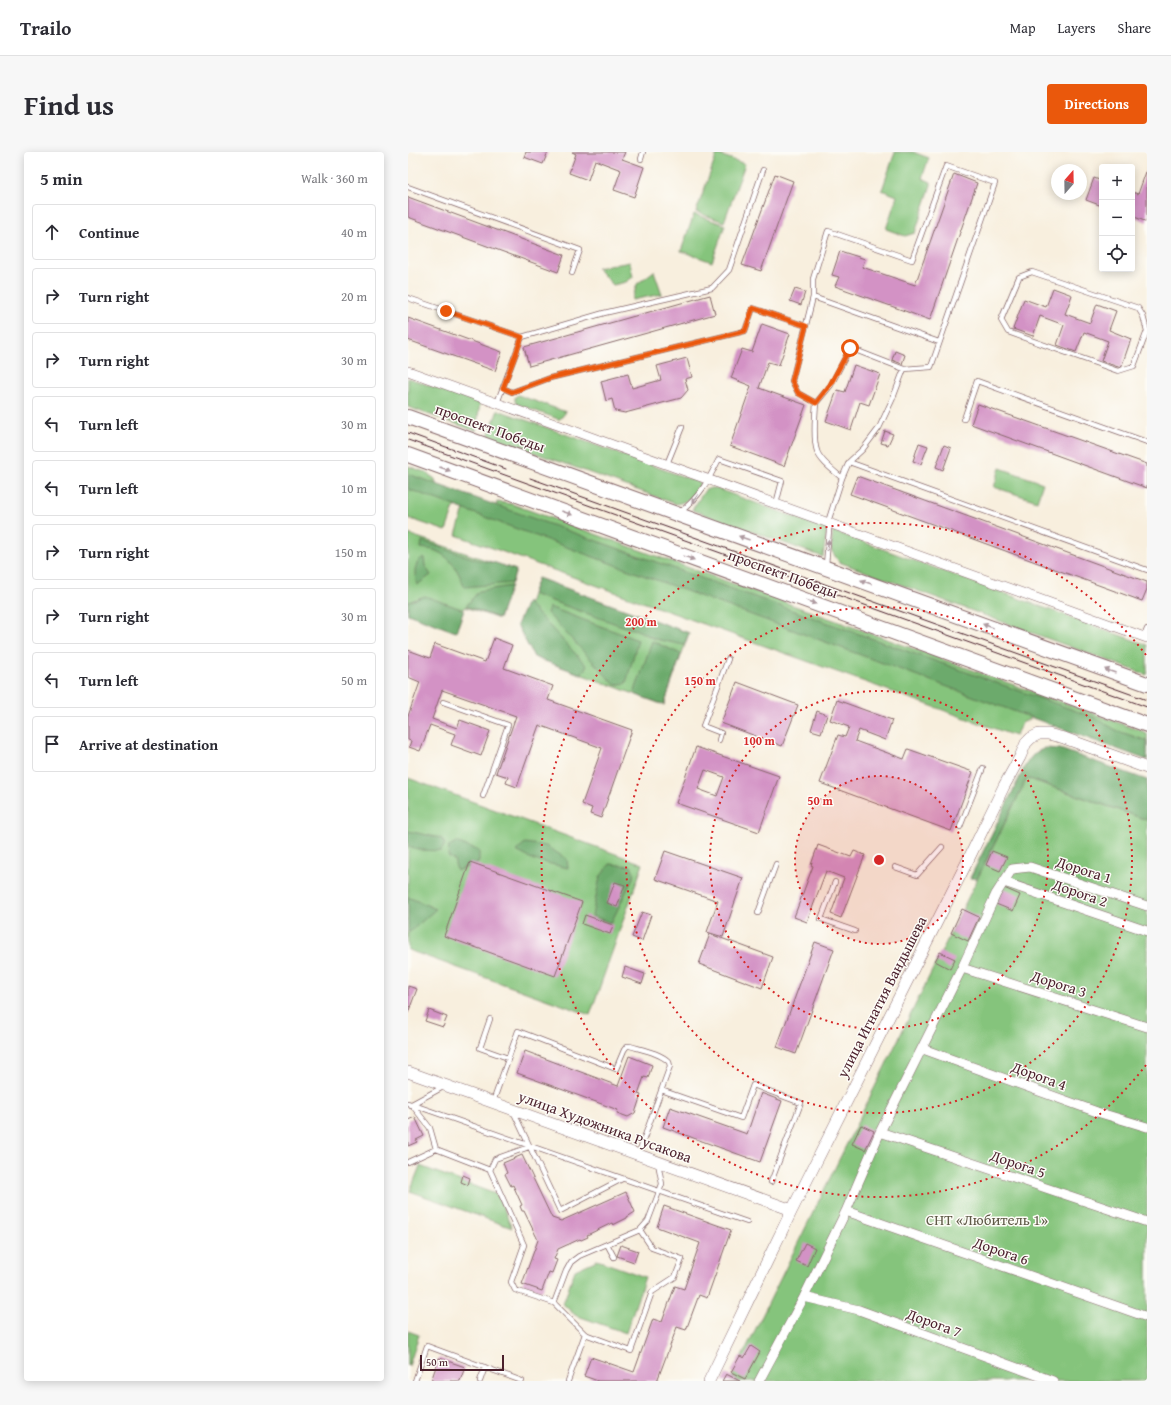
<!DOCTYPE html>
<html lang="en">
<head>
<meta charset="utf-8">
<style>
  body { margin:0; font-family:"Gentium Book Plus",serif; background:#f7f7f7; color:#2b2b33 }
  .controls { position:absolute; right:12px; top:12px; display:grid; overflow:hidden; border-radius:4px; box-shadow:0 2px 10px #0003 }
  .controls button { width:36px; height:36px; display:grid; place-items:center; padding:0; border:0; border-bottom:1px solid #e1e1e2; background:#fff; color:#2b2b33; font:20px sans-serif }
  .compass { position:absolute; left:643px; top:12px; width:36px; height:36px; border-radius:50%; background:#fff; box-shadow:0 2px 10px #0003; rotate:20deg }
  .scale { position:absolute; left:12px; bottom:10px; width:84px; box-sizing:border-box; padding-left:4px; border:2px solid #4a1f2b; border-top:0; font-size:11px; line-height:14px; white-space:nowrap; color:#4a1f2b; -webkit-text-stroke:3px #fdfcf7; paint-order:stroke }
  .stop { position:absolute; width:12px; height:12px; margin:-9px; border:3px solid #ea580c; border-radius:50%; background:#fff }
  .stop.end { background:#ea580c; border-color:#fff; box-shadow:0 1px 4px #0008 }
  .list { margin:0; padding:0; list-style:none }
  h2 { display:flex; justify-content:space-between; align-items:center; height:52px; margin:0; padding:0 16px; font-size:17px }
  h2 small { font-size:13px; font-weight:400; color:#7c7c81 }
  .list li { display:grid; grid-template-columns:26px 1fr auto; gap:12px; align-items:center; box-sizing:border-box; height:56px; margin:0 8px 8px; padding:0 8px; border:1px solid #e1e1e2; border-radius:4px }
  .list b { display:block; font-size:15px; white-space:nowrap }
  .list em { font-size:13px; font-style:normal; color:#7c7c81 }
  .icon { flex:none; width:22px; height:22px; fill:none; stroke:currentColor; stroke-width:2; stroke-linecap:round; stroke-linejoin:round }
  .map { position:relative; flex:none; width:739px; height:1229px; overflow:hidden; border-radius:4px }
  header { display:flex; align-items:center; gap:24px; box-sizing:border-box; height:56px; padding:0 20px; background:#fff; border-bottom:1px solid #e1e1e2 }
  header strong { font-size:19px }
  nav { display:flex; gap:22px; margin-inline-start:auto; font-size:14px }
  .intro { display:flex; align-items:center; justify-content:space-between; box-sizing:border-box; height:96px; padding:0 24px }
  h1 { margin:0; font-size:28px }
  .button { padding:10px 18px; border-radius:4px; background:#ea580c; color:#fff; font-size:14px; font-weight:700 }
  main { display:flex; gap:24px; padding:0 24px }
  aside { flex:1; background:#fff; border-radius:4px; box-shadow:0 2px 10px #0003 }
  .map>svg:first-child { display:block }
  .green { fill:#85c47c; stroke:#687254 }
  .forest { fill:#6caa6c; stroke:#5b644c }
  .building { fill:#d392c5; fill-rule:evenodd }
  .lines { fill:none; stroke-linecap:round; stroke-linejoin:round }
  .service-casing { stroke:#87686a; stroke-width:6 }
  .minor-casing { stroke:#87686a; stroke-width:10 }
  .tertiary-casing { stroke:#87686a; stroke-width:12 }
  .primary-casing { stroke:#87686a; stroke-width:16 }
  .service { stroke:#fff; stroke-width:4.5 }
  .minor { stroke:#fff; stroke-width:9 }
  .tertiary { stroke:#fff; stroke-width:11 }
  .primary { stroke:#fff; stroke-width:14 }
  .tram { stroke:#4a1f2b; stroke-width:1 }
  .oneway { fill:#ae9aa0 }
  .route { stroke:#ea580c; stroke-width:5 }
  .ring { fill:none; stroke:#d62828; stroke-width:2; stroke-dasharray:2 4 }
  .labels { text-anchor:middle; stroke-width:3; stroke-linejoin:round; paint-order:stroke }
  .street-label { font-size:15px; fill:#4a1f2b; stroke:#fdfcf7 }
  .park-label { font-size:15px; fill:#5f5947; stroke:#fdfcf7 }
  .centre { fill:#d62828; stroke:#fdfcf7; stroke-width:2 }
  .ring-label { font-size:12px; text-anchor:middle; font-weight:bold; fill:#d62828; stroke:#fdfcf7; stroke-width:3; stroke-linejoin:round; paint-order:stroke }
</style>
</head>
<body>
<header>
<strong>Trailo</strong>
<nav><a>Map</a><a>Layers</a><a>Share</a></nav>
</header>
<div class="intro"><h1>Find us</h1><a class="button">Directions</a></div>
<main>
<aside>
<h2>5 min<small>Walk · 360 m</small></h2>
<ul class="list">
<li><svg class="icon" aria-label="ahead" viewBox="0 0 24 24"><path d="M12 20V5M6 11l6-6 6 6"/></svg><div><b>Continue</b></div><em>40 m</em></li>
<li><svg class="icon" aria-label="right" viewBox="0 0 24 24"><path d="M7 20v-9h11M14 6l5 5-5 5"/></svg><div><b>Turn right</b></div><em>20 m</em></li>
<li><svg class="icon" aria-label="right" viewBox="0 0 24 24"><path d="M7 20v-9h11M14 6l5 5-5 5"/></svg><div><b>Turn right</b></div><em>30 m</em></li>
<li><svg class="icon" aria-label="left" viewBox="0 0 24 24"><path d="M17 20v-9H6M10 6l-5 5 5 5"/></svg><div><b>Turn left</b></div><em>30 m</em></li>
<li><svg class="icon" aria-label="left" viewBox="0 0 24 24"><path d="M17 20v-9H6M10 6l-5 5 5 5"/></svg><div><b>Turn left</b></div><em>10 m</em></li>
<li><svg class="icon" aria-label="right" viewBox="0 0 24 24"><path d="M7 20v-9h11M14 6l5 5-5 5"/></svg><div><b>Turn right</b></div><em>150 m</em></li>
<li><svg class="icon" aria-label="right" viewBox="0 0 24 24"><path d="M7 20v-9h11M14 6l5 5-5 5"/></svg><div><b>Turn right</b></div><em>30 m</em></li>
<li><svg class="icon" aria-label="left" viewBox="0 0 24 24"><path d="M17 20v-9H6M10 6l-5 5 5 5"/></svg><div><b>Turn left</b></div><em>50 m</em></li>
<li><svg class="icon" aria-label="arrive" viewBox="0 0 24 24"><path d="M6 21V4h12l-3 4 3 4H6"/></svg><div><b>Arrive at destination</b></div></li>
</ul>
</aside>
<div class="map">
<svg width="739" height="1229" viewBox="0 0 739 1229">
  <rect width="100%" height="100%" fill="#fdfcf7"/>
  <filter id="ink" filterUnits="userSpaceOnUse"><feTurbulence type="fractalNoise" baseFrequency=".025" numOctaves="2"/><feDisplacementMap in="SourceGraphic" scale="8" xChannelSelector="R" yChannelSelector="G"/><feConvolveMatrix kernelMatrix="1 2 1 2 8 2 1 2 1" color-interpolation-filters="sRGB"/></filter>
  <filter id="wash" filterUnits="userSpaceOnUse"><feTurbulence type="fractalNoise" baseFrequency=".012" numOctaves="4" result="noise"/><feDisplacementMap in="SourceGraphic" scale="16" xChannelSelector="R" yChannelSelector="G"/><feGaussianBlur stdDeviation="0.9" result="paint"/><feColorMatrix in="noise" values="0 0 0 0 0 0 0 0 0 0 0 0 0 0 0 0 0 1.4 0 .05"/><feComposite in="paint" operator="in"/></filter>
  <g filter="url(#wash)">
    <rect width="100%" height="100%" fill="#f8efde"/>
    <path class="green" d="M487,0H505L521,6L514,26L523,30V33L507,81L497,84L478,77L489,44L474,38Z
      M309,2L337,12L316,70L288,60Z
      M286,62L317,73L304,110L273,99Z
      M222,110L225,125L218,130L205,133L189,116Z
      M246,119L254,142L224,148L229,132Z
      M0,226L72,251L68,279L0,255Z
      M110,243L158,260L152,267H150L109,252L107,249V245Z
      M90,258L293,331C286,344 283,349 268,352L80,284Z
      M0,314L17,320L27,327L29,336L50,344L38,379L0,366Z
      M592,316L635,331L629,349L586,335Z
      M303,336H307L419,377L415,405L284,358L297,338Z
      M59,347L87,357L89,350L104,352L728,577L729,576L739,582V603L626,565L614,571L607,584L48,383Z
      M425,379L739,493V523L431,410L423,398Z
      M0,382L108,418L91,467L57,455L48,480L0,462Z
      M130,426L281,481L256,553L126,505L112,476Z
      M0,626L235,712L182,863L0,798Z
      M619,626L739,668V1229H322Z
      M12,1014L90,1043L104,1076L2,1039Z
      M189,1108L237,1125L218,1181L167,1163L155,1152L167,1118Z
      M0,1179L11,1183L1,1214H0Z"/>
    <path class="forest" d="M0,322L685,565L710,579L739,589V608L0,337Z
      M14,389L70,408L88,411L108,418L104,431L56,435C52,421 43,405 28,399C24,397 17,397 13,396Z
      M16,405L17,414L23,423L9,433C6,422 5,411 16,405Z
      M130,426L281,481L276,493L247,487L229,478L217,475L124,442Z
      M103,434L91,466L58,454L71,439Z
      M17,444L56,458L48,480L0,462V450Z
      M119,450L179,514L173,522L126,505L109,473Z
      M141,455L230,488L218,531L207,533L139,461Z
      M244,489L273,502L256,553L226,542Z
      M637,596L652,597L739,628V668L619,626L569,727L562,726L619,610L627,601Z
      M0,679L33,686L37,692L33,699L13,698L0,694Z
      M48,690L71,699V710L49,719L46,708L40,704L41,694Z
      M117,691L138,694L159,707L160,716L126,708L108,699Z
      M202,712L223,714L227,722L203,771L184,764L192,725Z
      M0,745L28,757L2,780H0Z"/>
    <g id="blocks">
      <path class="building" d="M118,0H140L135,12L116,5Z
        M164,0H217L214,7L236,15L226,45L206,38L213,18L187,8L180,28L161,21L168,2Z
        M739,17V70L724,64V40L730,42Z
        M367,22L385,29L353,119L334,113Z
        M546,22L569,31L522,168L427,134L431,125L424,123L432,99L457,107L454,115L507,133Z
        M686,26L694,29V54L678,48Z
        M0,45L156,103L150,120L0,65Z
        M645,136L664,143L657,162L682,171L689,152L708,159L701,178L723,187L713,216L693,209L700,189L676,180L668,200L649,193L656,173L632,164L625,184L605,177L616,147L638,155Z
        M387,137L397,140L393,153L382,149Z
        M302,143L307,162L121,214L116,195Z
        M0,166L94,200L87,219L0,188Z
        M354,172L382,182L371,213L360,210L351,236L398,253L376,314L322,294L343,234L323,226L334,197L344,200Z
        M487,199L497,203L494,212L484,208Z
        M279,206L284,225L277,227L280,238L273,246L217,261L207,259L204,247L198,249L193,229L220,222L224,236L253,228L249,214Z
        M446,213L472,222L461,253L452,250L443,278L418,269L429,238L437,240Z
        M570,252L739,312V336L563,272Z
        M477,279L485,282L480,293L473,291Z
        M511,291L520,294L513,312L505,309Z
        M536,293L543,296L535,318L528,315Z
        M449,324L739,430V437L734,449L442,342Z
        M86,486L104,493L96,516L145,534L140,548L224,578L193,666L182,662L184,656L174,652L194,596L131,573L109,635L98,631L100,625L88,621L108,564L34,538L24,567L49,576L52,568L82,579L73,604L43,593L47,582L22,573L12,599L1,595L3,589L0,588V564L12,530L0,525V498L22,506L27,492L77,510Z
        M329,530L390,553L374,594L313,571Z
        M429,548L484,568L477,588L451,578L447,589L496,607L500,597L565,620L543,679L412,631L430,583L437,585L441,575L422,568Z
        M409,559L419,563L413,581L403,578Z
        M288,595L371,624L351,680L268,651ZM297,618L316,625L309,644L290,637Z
        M410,693L443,705L446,699L457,703L433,766L423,762L436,726L418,719L399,770L386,765L405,714L403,713Z
        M257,699L335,726L315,785L299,780L310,749L247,727Z
        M584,699L599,705L592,719L578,713Z
        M62,710L174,750L147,824L36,784Z
        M207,730L217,733L209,755L199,751Z
        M596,736L612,743L605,759L588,752Z
        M554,757L571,765L560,789L543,781Z
        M234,760L243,763L234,789L224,785Z
        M177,763L205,773L202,782L174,772Z
        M302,782L365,805L354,836L291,812Z
        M407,790L426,797L388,902L369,895Z
        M532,800L547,807L542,817L527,809Z
        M217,815L237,822L234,832L214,825Z
        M0,834L9,837L0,861Z
        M21,858L39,865L35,875L17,869Z
        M117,899L210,934L221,904L244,913L240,926L236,925L230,942L233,943L227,961L220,965L209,961L210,958L109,921Z
        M353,941L374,949L352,1010L255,975L262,955L339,982Z
        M7,965L16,984L8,988L9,990L0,994V968Z
        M453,973L466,979L457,998L444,992Z
        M114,1003L144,1066L153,1069L218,1040L227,1060L219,1065V1066L205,1073L204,1071L179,1083L180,1085L173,1088L172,1087L150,1097L146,1107L149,1108L144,1121L141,1120L134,1139L114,1132L130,1088L116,1059H114L112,1054L114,1053L105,1033L103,1034L97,1022L99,1021L95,1011Z
        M55,1023L62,1026L60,1033L53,1030Z
        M256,1054L323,1078L299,1146L291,1143L278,1178L269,1175L249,1229H190L176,1224L183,1205L226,1220L245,1167L254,1170L267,1134L276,1137L292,1091L249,1075Z
        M397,1091L407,1096L399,1114L388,1109Z
        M213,1093L230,1099L226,1110L209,1104Z
        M343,1194L352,1200L337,1227L323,1220L332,1204L336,1206Z
        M31,1206L57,1215L52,1229H23Z
        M318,1222L332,1229H314Z"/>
    </g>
  </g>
  <g filter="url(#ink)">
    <use href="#blocks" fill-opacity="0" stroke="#87686a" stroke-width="1"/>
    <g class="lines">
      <defs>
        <path id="service" d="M233,7L235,0
          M0,35L172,98L164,121
          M624,120L730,156L735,164L739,179L726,214L710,219L600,180L593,168L611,125Z
          M405,145L531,190
          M0,146L114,185L196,161L304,136L321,118L355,18
          M95,236L104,240L142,226L337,179L345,156L398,174
          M89,251L114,185
          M408,251L423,233L442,196L496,217
          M556,267L569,229L739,290
          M441,310L739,418
          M259,312L274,275
          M271,361C292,345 300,329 311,307L374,329L368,352
          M418,413L421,378L420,370L434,326L441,310L455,297L471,276L485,246L496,217L523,215L587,31L538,14L504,108L420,79L405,127V145L384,229L390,241L408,251C407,263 405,288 409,299C412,309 426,319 434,326
          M736,485L739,477
          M35,550L100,573L75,644
          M311,588L313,581L295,574L320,507
          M552,675L575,616
          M487,715L509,723L534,695
          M427,730L413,767L447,779
          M350,761L368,712
          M82,867L72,896L100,906
          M253,938L333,966L345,933L393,951L363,1030
          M85,950L110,879L208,917L216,898L219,894H222C235,898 252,901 261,910L262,914L230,1003
          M0,951L339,1070
          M2,953L35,935
          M106,961L152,1059L214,1027
          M28,997L82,1018L116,1093L103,1130L107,1138L146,1151L177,1182L223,1199L244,1140L267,1125L274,1107L244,1096L232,1078
          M0,1010L28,997L22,976L4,953
          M82,1018L87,1007L121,995
          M199,1092L206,1105
          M146,1151L158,1119L163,1110L171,1104L232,1078L240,1069L254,1032L250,1011
          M7,1229L19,1194L114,1229
          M72,1229L77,1215
          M160,1229L177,1182"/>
        <path id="minor" d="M0,219L739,486
          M596,730L739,779
          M554,816L739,875
          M515,897L689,960L739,975
          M472,980L739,1070
          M438,1059L739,1165
          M396,1145L451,1158L645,1229
          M351,1229L396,1145L438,1059L472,980L554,816L588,742L604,717L622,715L739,754"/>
        <path id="tertiary" d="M0,920L384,1058
          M301,1229L384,1058L562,704L596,634L612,605L618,591L623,586L631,582H640L656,586L739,616"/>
        <path id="primary" d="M0,265L739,532
          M0,303L739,573"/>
      </defs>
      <use href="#service" class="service-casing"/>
      <use href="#minor" class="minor-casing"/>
      <use href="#tertiary" class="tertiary-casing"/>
      <use href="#primary" class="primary-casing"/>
      <use href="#service" class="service"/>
      <use href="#minor" class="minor"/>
      <use href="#tertiary" class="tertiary"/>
      <use href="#primary" class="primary"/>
      <path class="tram" d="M0,281L98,317
        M0,288L739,555
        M122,326L739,548"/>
    </g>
    <defs><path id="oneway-solid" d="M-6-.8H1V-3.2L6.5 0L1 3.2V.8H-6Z"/></defs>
    <g class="oneway">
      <use href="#oneway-solid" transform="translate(37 317) rotate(20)"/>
      <use href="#oneway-solid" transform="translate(287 347) rotate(126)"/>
      <use href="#oneway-solid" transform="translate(159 361) rotate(20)"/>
      <use href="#oneway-solid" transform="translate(336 386) rotate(-160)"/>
      <use href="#oneway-solid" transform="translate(420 393) rotate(-84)"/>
      <use href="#oneway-solid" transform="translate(281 406) rotate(20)"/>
      <use href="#oneway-solid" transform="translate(458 430) rotate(-160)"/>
      <use href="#oneway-solid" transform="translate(403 450) rotate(20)"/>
      <use href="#oneway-solid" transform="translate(580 474) rotate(-160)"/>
      <use href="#oneway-solid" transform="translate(702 519) rotate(-160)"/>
    </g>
  </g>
  <g class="lines" filter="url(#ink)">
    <path class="route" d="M38,159L114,185L95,236L104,240L142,226L337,179L345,156L398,174L384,229L390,241L408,251L422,233L442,196"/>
  </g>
  <circle cx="471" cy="708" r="84" fill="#d62828" fill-opacity=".12"/>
  <g class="ring">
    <circle cx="471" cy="708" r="84"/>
    <circle cx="471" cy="708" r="169"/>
    <circle cx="471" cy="708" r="253"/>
    <path d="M738 913A337 337 0 1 1 738 503"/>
  </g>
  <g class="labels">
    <g class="street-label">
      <text transform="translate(82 276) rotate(20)" y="5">проспект Победы</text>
      <text transform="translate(375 422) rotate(20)" y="5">проспект Победы</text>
      <text transform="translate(676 718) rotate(18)" y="5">Дорога 1</text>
      <text transform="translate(672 741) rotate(19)" y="5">Дорога 2</text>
      <text transform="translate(651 832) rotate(18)" y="5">Дорога 3</text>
      <text transform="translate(474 845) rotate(-63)" y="5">улица Игнатия Вандышева</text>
      <text transform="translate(631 924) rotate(20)" y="5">Дорога 4</text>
      <text transform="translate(197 975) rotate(20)" y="5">улица Художника Русакова</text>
      <text transform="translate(610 1012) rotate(19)" y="5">Дорога 5</text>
      <text transform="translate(593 1099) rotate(19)" y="5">Дорога 6</text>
      <text transform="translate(526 1171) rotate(20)" y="5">Дорога 7</text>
    </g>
    <g class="park-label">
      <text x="579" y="1073">СНТ «Любитель 1»</text>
    </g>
  </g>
  <circle cx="471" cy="708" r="6" class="centre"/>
  <g class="ring-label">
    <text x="233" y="474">200 m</text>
    <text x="292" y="533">150 m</text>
    <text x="351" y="593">100 m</text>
    <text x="412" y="653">50 m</text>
  </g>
</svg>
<div class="controls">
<button>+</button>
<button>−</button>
<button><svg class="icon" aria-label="locate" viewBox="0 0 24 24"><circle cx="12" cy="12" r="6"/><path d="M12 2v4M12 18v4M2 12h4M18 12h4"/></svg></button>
</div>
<svg class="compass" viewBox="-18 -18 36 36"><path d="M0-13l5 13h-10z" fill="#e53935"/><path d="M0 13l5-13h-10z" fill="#7c7c81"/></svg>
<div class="scale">50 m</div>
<div class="stop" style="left:442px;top:196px"></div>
<div class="stop end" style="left:38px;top:159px"></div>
</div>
</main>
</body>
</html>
